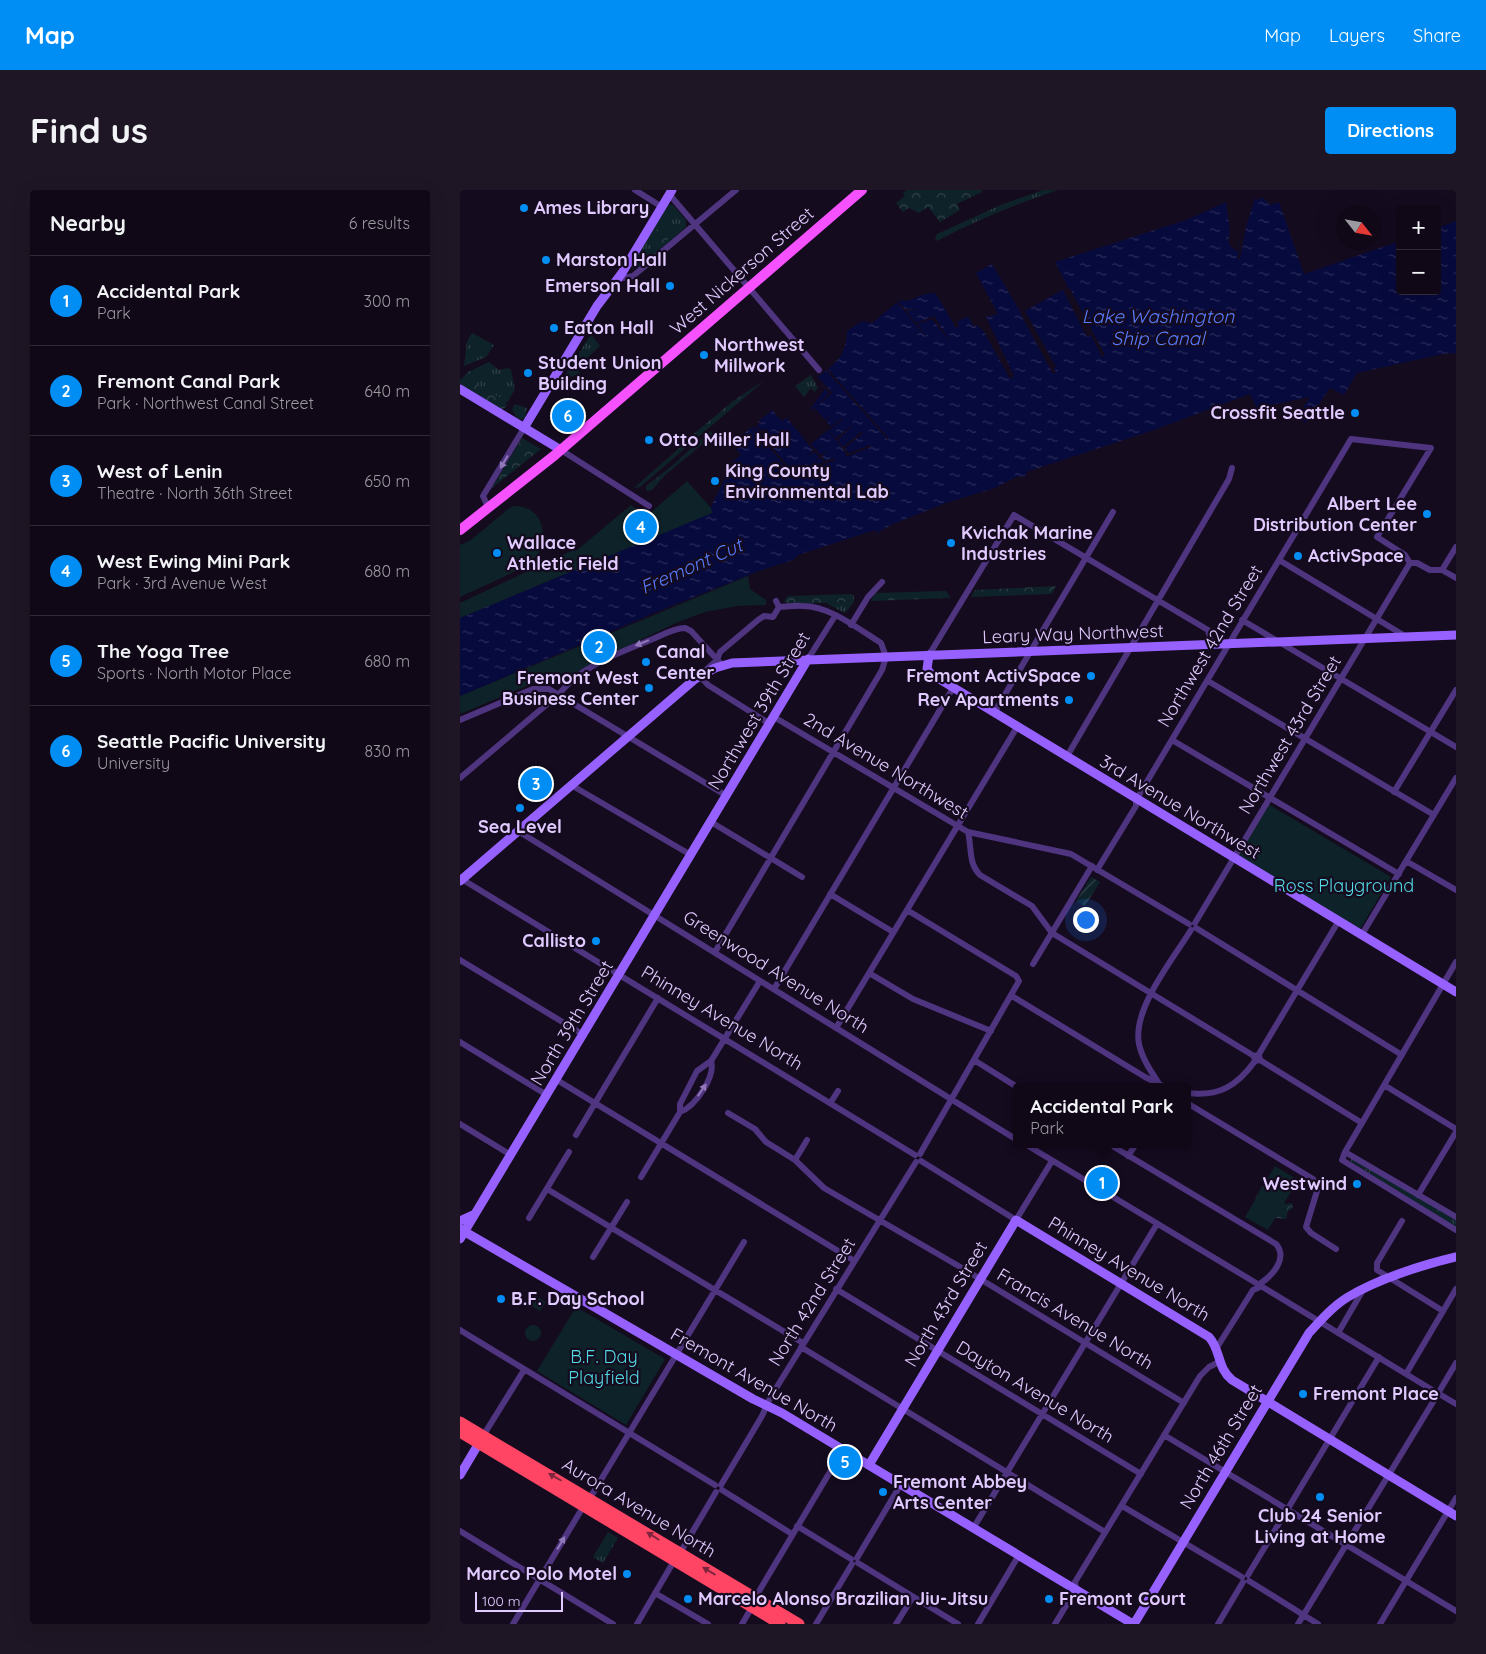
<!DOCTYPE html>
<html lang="en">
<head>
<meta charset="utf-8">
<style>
  body { margin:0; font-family:Quicksand,sans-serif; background:#1e1624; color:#f1f3f6 }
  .controls { position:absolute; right:15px; top:15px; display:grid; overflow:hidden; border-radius:5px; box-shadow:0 5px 20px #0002 }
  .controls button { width:45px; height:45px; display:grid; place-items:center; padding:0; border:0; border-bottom:1px solid #302936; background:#100817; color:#f1f3f6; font:25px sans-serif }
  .compass { position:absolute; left:876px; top:15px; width:45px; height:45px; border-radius:50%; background:#100817; box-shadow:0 5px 20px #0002; rotate:121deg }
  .scale { position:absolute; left:15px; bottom:12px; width:88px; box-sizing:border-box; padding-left:5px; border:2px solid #e1caff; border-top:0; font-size:14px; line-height:18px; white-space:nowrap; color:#e1caff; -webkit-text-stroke:4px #150b1f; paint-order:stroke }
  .you { position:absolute; left:625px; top:729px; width:18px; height:18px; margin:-12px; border:4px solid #fff; border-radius:50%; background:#1a73e8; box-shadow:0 0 0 8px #1a73e833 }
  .badge { display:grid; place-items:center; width:32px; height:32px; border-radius:50%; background:#008ef5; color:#fff; font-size:16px; font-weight:700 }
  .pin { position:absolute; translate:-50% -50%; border:2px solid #fff; box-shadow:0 1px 5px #0006 }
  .popup { position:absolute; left:553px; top:893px; width:178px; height:65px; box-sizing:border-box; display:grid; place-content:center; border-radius:5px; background:#100817; filter:drop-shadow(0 1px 4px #0005); font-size:16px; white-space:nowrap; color:#9c9aa1 }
  .popup b { font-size:19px; color:#f1f3f6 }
  .popup::after { content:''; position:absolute; left:50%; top:100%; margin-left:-10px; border:10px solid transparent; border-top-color:#100817 }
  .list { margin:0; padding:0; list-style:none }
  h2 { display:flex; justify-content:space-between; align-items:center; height:65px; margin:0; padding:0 20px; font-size:21px }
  h2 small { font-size:16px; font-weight:400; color:#9c9aa1 }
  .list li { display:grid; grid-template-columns:32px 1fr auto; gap:15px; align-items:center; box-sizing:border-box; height:90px; padding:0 20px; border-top:1px solid #302936 }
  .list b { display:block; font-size:19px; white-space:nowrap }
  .list p { margin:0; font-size:16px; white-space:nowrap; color:#9c9aa1 }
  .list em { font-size:16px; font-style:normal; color:#9c9aa1 }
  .map { position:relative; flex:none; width:996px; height:1434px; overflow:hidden; border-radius:5px }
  header { display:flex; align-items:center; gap:30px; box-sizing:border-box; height:70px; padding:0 25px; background:#008ef5; color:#fff }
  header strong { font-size:24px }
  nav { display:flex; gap:28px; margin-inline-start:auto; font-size:18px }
  .intro { display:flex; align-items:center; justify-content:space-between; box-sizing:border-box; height:120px; padding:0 30px }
  h1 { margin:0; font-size:35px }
  .button { padding:12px 22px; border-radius:5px; background:#008ef5; color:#fff; font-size:18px; font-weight:700 }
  main { display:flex; gap:30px; padding:0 30px }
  aside { flex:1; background:#100817; border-radius:5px; box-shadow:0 5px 20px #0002 }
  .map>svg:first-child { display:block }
  .grass { fill:url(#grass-tufts) }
  .forest { fill:url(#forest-crowns) }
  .park { fill:#0e2229 }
  .garden { fill:url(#garden-furrows) }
  .water { fill:url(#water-ripples) }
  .pier { fill:#150b1f }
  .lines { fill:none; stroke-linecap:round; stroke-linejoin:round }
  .street { stroke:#4f3480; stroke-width:6 }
  .secondary { stroke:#9761ff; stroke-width:9 }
  .primary { stroke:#f551ff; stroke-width:10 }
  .highway { stroke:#ff4563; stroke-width:11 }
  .oneway { fill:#9178b9 }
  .oneway2 { fill:#7e253e }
  .poi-dot { fill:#008ef5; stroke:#150b1f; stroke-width:2 }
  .labels { text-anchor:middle; stroke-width:4.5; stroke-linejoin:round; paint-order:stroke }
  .poi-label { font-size:18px; font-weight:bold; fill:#e1caff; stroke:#150b1f; text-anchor:start }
  .street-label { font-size:18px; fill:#e1caff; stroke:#150b1f }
  .park-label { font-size:18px; fill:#52d9e3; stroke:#150b1f }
  .water-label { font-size:19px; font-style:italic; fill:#587cff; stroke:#150b1f }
</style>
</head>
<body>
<header>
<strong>Map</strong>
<nav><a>Map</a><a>Layers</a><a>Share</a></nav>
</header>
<div class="intro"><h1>Find us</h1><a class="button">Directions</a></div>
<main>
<aside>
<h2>Nearby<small>6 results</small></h2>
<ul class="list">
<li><span class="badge">1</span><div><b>Accidental Park</b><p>Park</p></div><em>300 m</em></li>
<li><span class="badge">2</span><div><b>Fremont Canal Park</b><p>Park · Northwest Canal Street</p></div><em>640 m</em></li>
<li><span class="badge">3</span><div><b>West of Lenin</b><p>Theatre · North 36th Street</p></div><em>650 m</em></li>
<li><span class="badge">4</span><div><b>West Ewing Mini Park</b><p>Park · 3rd Avenue West</p></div><em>680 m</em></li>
<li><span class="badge">5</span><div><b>The Yoga Tree</b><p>Sports · North Motor Place</p></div><em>680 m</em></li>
<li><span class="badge">6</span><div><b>Seattle Pacific University</b><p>University</p></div><em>830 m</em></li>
</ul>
</aside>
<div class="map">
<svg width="996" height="1434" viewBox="0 0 996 1434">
  <defs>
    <pattern id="grass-tufts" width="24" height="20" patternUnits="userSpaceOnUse" patternTransform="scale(1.25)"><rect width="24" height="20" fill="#0e2229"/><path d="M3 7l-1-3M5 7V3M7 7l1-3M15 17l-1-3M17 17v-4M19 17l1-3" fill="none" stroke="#314149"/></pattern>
    <pattern id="forest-crowns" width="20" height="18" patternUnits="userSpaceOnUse" patternTransform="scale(1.25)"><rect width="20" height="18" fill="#0e2229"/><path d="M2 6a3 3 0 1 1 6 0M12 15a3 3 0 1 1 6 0" fill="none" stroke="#314149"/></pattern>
    <pattern id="garden-furrows" width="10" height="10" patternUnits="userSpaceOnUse" patternTransform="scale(1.25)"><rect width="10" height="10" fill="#0e2229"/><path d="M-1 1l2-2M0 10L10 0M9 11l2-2" fill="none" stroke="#314149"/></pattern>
    <pattern id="water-ripples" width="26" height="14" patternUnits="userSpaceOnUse" patternTransform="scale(1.25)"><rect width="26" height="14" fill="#070a3d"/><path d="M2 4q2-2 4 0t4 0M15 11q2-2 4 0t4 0" fill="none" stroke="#2b2c5a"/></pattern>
  </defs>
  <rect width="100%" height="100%" fill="#150b1f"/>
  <path class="grass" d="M583,0H598C556,14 517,30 477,51L475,49L477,44L543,14Z
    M212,14L226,30V37L180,77L172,79L171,75L206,16Z
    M12,143L34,155L26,167L4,176L7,151Z
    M131,144L140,156L116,178L120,183L111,187L106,184Z
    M29,172L39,180L49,178L51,180L55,199L47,213C43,206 33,208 27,203C19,197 14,190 3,187L8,182Z
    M351,185L358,198L354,202L351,198L344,207L335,196Z
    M305,190L180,297L174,298L226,252L225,247H230L273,211Z
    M394,405V412L385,423L366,413L390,412Z
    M892,968L996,1030V1037L890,971Z
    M148,1342L158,1348L143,1373L133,1367Z"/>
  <path class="forest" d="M447,0H521L522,2L497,14L500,20L480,32L468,17L459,23L449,18L443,22L436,13L445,6L443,3Z
    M205,35L209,37L211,42L209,48L201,55H197L196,40Z
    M5,187L14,191L27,203L44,208L47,216L40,221L0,199V189Z
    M55,214L67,218L65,227L62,230L56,227L52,219Z
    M250,241L259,249L258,253L250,248L204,286L192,300L186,301V296L212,276Z
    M62,248L81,259L31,299Z
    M596,396L592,404L511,407L515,400Z
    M486,401L491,408L411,411L415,403Z
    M391,404L394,405L390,412L328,414L324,411L328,406Z
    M802,996L825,1014L832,1013L833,1018L828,1021L826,1029L816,1028L795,1009Z"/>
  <path class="park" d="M227,291L253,320V323L0,428V413L111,361L117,360L171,315L187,326Z
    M54,316C66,316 77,321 81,334C85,346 83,361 73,370C60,381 18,398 0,407V355L11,350L48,319Z
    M288,386L290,399L306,410V415L277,416L245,422L218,432L134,472L101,495L76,492L0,524V506Z
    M808,614L931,687L899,741L777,668Z
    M815,976L838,990L808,1040L785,1027Z
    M70,1103L86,1112L80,1121L65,1112Z
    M116,1117L205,1169L166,1235L77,1181Z
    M65 1143a8 8 0 1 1 16 0a8 8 0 1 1-16 0Z"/>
  <path class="garden" d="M631,687L640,692L625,716L616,711Z"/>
  <path class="water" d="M791,7L799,10L802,7L810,15L819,12L844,84L940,51V101H977V38L996,31V163L983,164L897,183L884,205L870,198L846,233L837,227L850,207L811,215L812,219L804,221L796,217L790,204L694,240L566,282L567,286L556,287L535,298L486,313L433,334L417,343L415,340L338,365L333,370L299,381L199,421L0,506V428L252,323L251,317L264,290L277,278L272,272L281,265L275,258L282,251L279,248L312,220L322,231L329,226L351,254L369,239L351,218L365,199L356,188C375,174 386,167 387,141L402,131L412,133L440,110C453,114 462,100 476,104L496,138L499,137L497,132L508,126L514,137L526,127L538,124L516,83L532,74L561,123L608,97L595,72L729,29L766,12C767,26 772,39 768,51L771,57L778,62L781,41Z"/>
  <path class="pier" d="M791,7L795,8L786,37L780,69H778L781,41Z
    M609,97L645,165L642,167L631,145L627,147L603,100Z
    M438,111L445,119H459L446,121L456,133L474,126L491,153L472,129L457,134L469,151L437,112Z
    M565,121L596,177L593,178L596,182L593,184L560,123Z
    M526,127L554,186L550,189L523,140L516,135Z
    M368,179L429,249L428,250L366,180Z
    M357,186L372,203L355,218L365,230L373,222L366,231L371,237L382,228L383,229L369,240L376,248L395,233L378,250L383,257L402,241L403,243L385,258L389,263L410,255L411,257L385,267L386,263L353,220L369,203L356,188Z
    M329,226L355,259L362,255L356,260L361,265L367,260L362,267L365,271L374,268L375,270L354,278V276L364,272L360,268L355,271L359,267L355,262L348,266L353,260L327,228Z
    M298,231V233L303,232L297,235L301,240L309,239L303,242L307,247L315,246L309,249L308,253L329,277L338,273L330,278L334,283L344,280L345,282L323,290L322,288L332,284L328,280L323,284L327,278L306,254L301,262L306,249L301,243L296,251L300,242L296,236L291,245L294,235Z"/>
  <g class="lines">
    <path class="street" d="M175,0L202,17
      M209,4L359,180
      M158,89L173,86L276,0
      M101,260L189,316
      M29,319L23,306L64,238
      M819,370L945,446
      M950,373H957L970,380H982L996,388
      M982,380L996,357
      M782,430L996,557
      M391,435L408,407L422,392
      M469,465L554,325L748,440L752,455
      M348,469L375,426
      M246,480L257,470L260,462L298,430L304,426L313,427L319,417
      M240,486L248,495L310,534
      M748,491L974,625
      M534,523L653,322
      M314,527L508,642C512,658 508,673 520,685L572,716L592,743L794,866
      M0,530L73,499H89L267,606
      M712,550L939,684
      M606,568L769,289L772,278
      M0,588L99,504C122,475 162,462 195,448C204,444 215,438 225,438L231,441L263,476
      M111,595L231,665
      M934,602L996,500
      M251,632L342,687
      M58,641L557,950
      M508,642L611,664L729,734
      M946,671L996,700
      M637,680L676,616V610L891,249L971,258L917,347L945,365L950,373
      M0,688L455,965
      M370,704L433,742
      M447,720L556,786L559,791L460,964
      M735,733L950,373
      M736,738L942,865
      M901,746L996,588
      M255,762L422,480L426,467L421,453C398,439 370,416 343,416C335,415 327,417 319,417L316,411
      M0,770L124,845
      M996,772L885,962L882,970L996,1040
      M573,774L632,676
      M409,783L453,809L531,841
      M314,799L493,498
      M552,806L685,887L705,897
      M376,838L557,537
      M0,852L87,905
      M799,864L878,732
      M514,870L557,897
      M800,870L902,933
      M97,890L393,1070
      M924,895L996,939
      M695,897L698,892C690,880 682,868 679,854C672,819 713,769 731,740
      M727,903C759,907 777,896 795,871L800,870L799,865L794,866L795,871
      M371,912L378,901
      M727,913L853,989L857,996V1001L846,1037L851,1043L876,1059
      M220,922C235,917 256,886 251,871
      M268,923L295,939L306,952L335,970L364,998L502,1078L724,1213
      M0,934L51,965
      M116,945L198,808
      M565,954L796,1093
      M649,954L816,1054C828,1068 813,1085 801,1093
      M885,962L996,1027
      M668,966L676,954
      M335,970L347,950
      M461,971L556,1030L592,971
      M181,987L220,922V914L237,881L251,871L300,791
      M87,999L343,1153
      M958,1005L996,942
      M69,1028L109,962
      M942,1031L917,1073V1080L983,1121
      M133,1067L167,1012
      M801,1096L974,1201
      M376,1099L681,1284
      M0,1140L255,1295
      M878,1143L903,1100
      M341,1157L645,1342
      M756,1159L793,1100L800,1097L801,1093
      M946,1184L996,1099
      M980,1200L996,1173
      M981,1205L996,1214
      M704,1245L996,1421
      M23,1246L64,1180
      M261,1295L302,1226L310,1208L456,972
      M262,1300L332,1344
      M130,1308L284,1052
      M662,1316L782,1387
      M337,1336L391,1369
      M514,1337L697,1034
      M0,1341L153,1434
      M220,1363L256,1302
      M397,1368L441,1294
      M398,1373L498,1434
      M788,1385L919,1167
      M789,1391L858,1434
      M195,1403L248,1434
      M295,1408L383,1260
      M53,1434L123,1317
      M177,1434L214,1371
      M282,1434L292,1417
      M356,1434L392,1374
      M436,1434L453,1407
      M518,1434L559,1365
      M595,1434L616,1399L615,1392L740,1186L749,1177L759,1172
      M758,1434L783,1392
      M838,1434L976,1207
      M920,1434L996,1308"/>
    <path class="secondary" d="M0,199L101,260
      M64,238L137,116L162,83L212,0
      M469,465L467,479L471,484L996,802
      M0,691L235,489L255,478L272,473L996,445
      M0,1031L15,1024
      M0,1039L293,1209L322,1223L673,1434
      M0,1049L348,469
      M409,1275L556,1030L749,1147C761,1160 757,1178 772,1190L996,1326
      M0,1285L19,1253
      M674,1434L849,1143C861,1130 873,1116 888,1107C918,1089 962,1075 996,1067"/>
    <path class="primary" d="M0,340L95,265L402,0"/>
    <path class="highway" d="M0,1232L339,1434
      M0,1242L320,1434"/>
  </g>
  <defs><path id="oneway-solid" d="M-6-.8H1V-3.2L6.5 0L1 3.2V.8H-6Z" transform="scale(1.25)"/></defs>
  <g class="oneway">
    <use href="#oneway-solid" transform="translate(44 272) rotate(121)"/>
    <use href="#oneway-solid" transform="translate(182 453) rotate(158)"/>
    <use href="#oneway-solid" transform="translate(242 900) rotate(-56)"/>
    <use href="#oneway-solid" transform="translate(101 1353) rotate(-59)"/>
  </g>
  <g class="oneway2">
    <use href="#oneway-solid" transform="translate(95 1287) rotate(-150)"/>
    <use href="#oneway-solid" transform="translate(193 1346) rotate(-148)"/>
    <use href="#oneway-solid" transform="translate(249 1381) rotate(-149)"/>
  </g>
  <g class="poi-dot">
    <circle cx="64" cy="18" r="5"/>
    <circle cx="86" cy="70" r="5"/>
    <circle cx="210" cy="96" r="5"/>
    <circle cx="94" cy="138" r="5"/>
    <circle cx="244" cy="165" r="5"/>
    <circle cx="68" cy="183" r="5"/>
    <circle cx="895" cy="223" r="5"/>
    <circle cx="189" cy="250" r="5"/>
    <circle cx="255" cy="291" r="5"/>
    <circle cx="967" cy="324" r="5"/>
    <circle cx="491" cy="353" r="5"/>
    <circle cx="37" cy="363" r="5"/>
    <circle cx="838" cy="366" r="5"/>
    <circle cx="186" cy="472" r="5"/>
    <circle cx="631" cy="486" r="5"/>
    <circle cx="189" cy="498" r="5"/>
    <circle cx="609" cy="510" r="5"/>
    <circle cx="60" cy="618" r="5"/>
    <circle cx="136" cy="751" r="5"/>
    <circle cx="897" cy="994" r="5"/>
    <circle cx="41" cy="1109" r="5"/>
    <circle cx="843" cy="1204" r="5"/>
    <circle cx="423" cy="1302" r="5"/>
    <circle cx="860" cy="1307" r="5"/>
    <circle cx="167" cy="1384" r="5"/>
    <circle cx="228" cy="1409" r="5"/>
    <circle cx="589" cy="1409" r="5"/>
  </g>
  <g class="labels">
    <g class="poi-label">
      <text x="74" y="24">Ames Library</text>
      <text x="96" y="76">Marston Hall</text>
      <text x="200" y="102" text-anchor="end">Emerson Hall</text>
      <text x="104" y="144">Eaton Hall</text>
      <text x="254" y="161">Northwest<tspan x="254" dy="21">Millwork</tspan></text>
      <text x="78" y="179">Student Union<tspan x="78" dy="21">Building</tspan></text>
      <text x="885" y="229" text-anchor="end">Crossfit Seattle</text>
      <text x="199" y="256">Otto Miller Hall</text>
      <text x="265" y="287">King County<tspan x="265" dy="21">Environmental Lab</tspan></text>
      <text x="957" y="320" text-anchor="end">Albert Lee<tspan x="957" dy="21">Distribution Center</tspan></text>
      <text x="501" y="349">Kvichak Marine<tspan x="501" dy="21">Industries</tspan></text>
      <text x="47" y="359">Wallace<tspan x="47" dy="21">Athletic Field</tspan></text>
      <text x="848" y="372">ActivSpace</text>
      <text x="196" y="468">Canal<tspan x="196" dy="21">Center</tspan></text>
      <text x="621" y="492" text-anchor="end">Fremont ActivSpace</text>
      <text x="179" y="494" text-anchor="end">Fremont West<tspan x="179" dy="21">Business Center</tspan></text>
      <text x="599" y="516" text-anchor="end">Rev Apartments</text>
      <text x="60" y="643" text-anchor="middle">Sea Level</text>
      <text x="126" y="757" text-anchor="end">Callisto</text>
      <text x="887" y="1000" text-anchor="end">Westwind</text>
      <text x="51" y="1115">B.F. Day School</text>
      <text x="853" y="1210">Fremont Place</text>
      <text x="433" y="1298">Fremont Abbey<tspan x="433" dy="21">Arts Center</tspan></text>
      <text x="860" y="1332" text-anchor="middle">Club 24 Senior<tspan x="860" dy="21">Living at Home</tspan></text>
      <text x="157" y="1390" text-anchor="end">Marco Polo Motel</text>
      <text x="238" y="1415">Marcelo Alonso Brazilian Jiu-Jitsu</text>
      <text x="599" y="1415">Fremont Court</text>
    </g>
    <g class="street-label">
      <text transform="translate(282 81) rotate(-41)" y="6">West Nickerson Street</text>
      <text transform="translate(613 444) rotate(-2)" y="6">Leary Way Northwest</text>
      <text transform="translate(750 456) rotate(-59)" y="6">Northwest 42nd Street</text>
      <text transform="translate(299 521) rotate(-59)" y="6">Northwest 39th Street</text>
      <text transform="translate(830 545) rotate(-59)" y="6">Northwest 43rd Street</text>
      <text transform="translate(426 576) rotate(31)" y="6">2nd Avenue Northwest</text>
      <text transform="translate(720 617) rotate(31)" y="6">3rd Avenue Northwest</text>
      <text transform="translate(316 782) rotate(32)" y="6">Greenwood Avenue North</text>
      <text transform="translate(262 828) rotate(31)" y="6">Phinney Avenue North</text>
      <text transform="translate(112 833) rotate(-59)" y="6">North 39th Street</text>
      <text transform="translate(669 1079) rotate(31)" y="6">Phinney Avenue North</text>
      <text transform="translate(352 1112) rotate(-58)" y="6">North 42nd Street</text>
      <text transform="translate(486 1114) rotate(-59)" y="6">North 43rd Street</text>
      <text transform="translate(615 1129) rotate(31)" y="6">Francis Avenue North</text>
      <text transform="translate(294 1190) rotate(30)" y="6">Fremont Avenue North</text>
      <text transform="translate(575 1202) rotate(31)" y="6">Dayton Avenue North</text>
      <text transform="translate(761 1257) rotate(-59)" y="6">North 46th Street</text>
      <text transform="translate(179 1318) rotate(31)" y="6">Aurora Avenue North</text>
    </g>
    <g class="park-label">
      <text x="884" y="702">Ross Playground</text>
      <text x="144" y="1173">B.F. Day<tspan x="144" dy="21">Playfield</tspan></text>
    </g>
    <g class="water-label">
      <text x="698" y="133">Lake Washington<tspan x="698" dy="22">Ship Canal</tspan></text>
      <text transform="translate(231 376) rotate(-24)" y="7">Fremont Cut</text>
    </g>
  </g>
</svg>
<div class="controls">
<button>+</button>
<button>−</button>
</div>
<svg class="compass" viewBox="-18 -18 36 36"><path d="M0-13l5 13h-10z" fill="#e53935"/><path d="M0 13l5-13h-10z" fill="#9c9aa1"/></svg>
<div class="scale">100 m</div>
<div class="you"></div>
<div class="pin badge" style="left:642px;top:993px">1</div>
<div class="popup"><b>Accidental Park</b>Park</div>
<div class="pin badge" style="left:139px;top:457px">2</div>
<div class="pin badge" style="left:76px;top:594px">3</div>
<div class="pin badge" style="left:181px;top:337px">4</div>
<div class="pin badge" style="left:385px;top:1272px">5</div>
<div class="pin badge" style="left:108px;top:226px">6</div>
</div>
</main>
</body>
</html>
